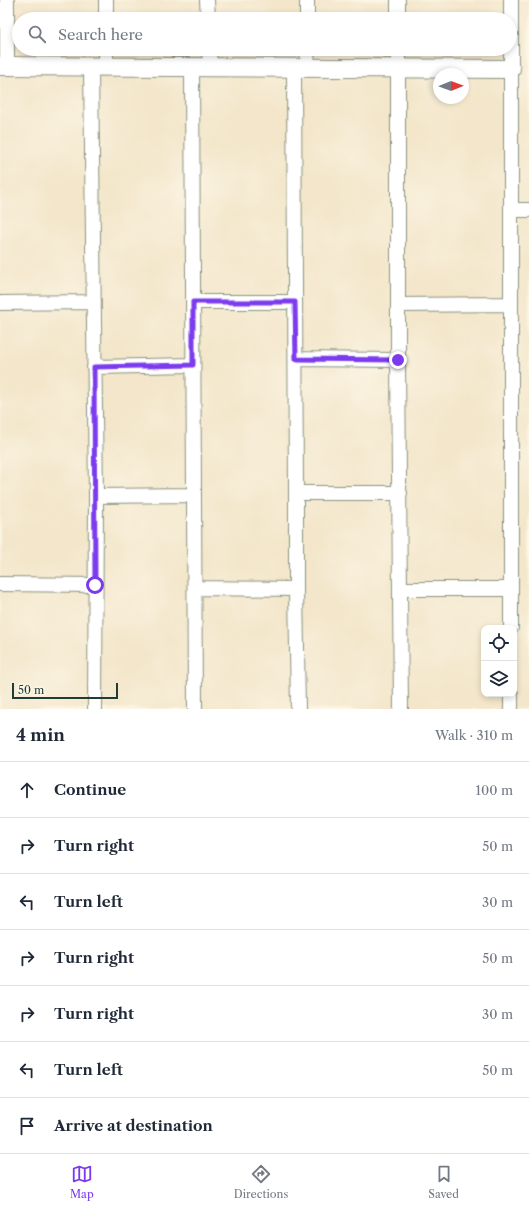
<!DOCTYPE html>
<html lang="en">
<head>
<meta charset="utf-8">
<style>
  body { margin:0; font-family:"Libre Caslon Text",serif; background:#f2f2f3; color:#1f2937 }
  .controls { position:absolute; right:12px; bottom:12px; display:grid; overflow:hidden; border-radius:8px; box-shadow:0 2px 6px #0003 }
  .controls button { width:36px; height:36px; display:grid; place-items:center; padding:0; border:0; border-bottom:1px solid #e0e1e3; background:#fff; color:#1f2937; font:20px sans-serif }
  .compass { position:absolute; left:433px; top:68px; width:36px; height:36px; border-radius:50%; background:#fff; box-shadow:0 2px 6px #0003; rotate:89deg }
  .scale { position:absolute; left:12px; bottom:10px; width:106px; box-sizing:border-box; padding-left:4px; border:2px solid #1f3d34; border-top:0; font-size:11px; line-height:14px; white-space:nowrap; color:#1f3d34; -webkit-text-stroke:3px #fcf5e5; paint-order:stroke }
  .stop { position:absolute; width:12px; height:12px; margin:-9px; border:3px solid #7c3aed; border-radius:50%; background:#fff }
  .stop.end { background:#7c3aed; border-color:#fff; box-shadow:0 1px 4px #0008 }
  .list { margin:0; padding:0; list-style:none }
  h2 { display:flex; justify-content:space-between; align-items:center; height:52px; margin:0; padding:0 16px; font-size:17px }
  h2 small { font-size:13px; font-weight:400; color:#747a83 }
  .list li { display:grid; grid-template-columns:26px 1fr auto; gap:12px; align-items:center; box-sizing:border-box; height:56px; padding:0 16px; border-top:1px solid #e0e1e3 }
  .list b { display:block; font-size:15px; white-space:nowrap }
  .list em { font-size:13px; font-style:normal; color:#747a83 }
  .icon { flex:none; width:22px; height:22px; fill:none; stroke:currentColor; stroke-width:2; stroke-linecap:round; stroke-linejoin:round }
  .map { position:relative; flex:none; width:529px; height:709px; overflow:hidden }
  .search { position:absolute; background:#fff; box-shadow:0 2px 6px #0003; left:12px; right:12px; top:12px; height:44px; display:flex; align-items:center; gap:10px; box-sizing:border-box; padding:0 14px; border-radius:22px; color:#747a83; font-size:15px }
  .sheet { height:444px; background:#fff }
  nav { display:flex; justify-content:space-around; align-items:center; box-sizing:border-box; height:56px; border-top:1px solid #e0e1e3; background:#fff; font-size:11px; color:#747a83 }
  nav a { display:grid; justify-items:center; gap:2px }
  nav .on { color:#7c3aed }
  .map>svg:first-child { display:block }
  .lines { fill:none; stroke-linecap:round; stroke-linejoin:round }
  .minor-casing { stroke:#89927f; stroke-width:16 }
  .tertiary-casing { stroke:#89927f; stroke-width:20 }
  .minor { stroke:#fff; stroke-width:14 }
  .tertiary { stroke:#fff; stroke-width:18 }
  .route { stroke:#7c3aed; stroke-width:5 }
</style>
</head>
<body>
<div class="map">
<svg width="529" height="709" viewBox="0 0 529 709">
  <rect width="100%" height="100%" fill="#fcf5e5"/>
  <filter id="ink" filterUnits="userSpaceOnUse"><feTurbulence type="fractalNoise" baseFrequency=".025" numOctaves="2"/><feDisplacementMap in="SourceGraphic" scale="8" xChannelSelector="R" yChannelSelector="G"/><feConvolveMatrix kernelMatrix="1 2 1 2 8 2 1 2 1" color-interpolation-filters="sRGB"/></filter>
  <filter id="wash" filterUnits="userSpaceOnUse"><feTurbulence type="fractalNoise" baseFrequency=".012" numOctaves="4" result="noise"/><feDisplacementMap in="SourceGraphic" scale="16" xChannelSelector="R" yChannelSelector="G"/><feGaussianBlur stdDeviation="0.9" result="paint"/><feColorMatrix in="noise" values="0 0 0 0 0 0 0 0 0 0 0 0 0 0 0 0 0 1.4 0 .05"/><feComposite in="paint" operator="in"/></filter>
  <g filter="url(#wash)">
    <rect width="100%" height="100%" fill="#f3e6ca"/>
  </g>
  <g filter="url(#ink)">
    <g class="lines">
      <defs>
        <path id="minor" d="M7,0V66
          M106,0V19
          M207,0L208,19
          M307,0V19
          M398,19V0
          M106,49V66
          M209,49L210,67
          M307,49L308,68
          M398,49V360L401,709
          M91,66L96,496L95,709
          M192,67L195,709
          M294,68L296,493V589L298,709
          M511,210H529
          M193,302H295
          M0,303L94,302
          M398,305L511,304
          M296,359L398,360
          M94,367L193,365
          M296,493H400
          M96,496L194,495
          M0,584L95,585
          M195,588L296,589
          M401,589H511
          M511,628V0
          M511,709V694"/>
        <path id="tertiary" d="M0,66L511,69"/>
      </defs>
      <use href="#minor" class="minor-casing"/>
      <use href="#tertiary" class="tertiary-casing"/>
      <use href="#minor" class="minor"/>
      <use href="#tertiary" class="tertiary"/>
    </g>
  </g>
  <g class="lines" filter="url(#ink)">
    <path class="route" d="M95,585L94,367L193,365V302H295L296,359L398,360"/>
  </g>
</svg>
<div class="controls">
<button><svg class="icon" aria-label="locate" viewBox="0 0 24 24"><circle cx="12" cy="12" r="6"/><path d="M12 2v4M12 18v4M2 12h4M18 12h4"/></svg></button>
<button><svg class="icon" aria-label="layers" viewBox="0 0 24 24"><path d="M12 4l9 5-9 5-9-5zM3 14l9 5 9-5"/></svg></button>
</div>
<svg class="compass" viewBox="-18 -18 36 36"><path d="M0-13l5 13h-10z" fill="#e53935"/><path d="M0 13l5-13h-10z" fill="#747a83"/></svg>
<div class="scale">50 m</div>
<div class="stop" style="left:95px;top:585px"></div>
<div class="stop end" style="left:398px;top:360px"></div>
<div class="search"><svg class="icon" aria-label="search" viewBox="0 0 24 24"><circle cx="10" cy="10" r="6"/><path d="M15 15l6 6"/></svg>Search here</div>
</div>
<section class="sheet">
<h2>4 min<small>Walk · 310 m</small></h2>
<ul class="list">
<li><svg class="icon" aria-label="ahead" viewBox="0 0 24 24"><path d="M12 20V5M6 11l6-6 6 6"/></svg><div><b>Continue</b></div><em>100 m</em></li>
<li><svg class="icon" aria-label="right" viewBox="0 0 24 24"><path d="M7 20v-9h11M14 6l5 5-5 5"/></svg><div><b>Turn right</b></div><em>50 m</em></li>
<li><svg class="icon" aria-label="left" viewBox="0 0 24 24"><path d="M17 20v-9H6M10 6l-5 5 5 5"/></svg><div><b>Turn left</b></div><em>30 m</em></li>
<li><svg class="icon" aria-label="right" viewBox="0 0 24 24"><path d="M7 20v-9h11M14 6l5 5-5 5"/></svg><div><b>Turn right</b></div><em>50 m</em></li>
<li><svg class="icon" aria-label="right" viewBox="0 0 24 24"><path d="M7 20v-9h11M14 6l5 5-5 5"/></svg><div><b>Turn right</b></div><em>30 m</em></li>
<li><svg class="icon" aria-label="left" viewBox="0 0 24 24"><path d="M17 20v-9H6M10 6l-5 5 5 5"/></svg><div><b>Turn left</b></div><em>50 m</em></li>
<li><svg class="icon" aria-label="arrive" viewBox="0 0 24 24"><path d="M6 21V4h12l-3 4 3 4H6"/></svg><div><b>Arrive at destination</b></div></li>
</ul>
</section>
<nav>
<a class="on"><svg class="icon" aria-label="map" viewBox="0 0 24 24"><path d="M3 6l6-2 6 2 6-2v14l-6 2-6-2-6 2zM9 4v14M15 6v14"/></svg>Map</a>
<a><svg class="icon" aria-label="directions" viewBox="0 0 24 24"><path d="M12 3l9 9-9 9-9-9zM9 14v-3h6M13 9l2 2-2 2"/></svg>Directions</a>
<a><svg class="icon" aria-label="saved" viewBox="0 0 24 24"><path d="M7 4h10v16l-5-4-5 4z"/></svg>Saved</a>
</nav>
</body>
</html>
